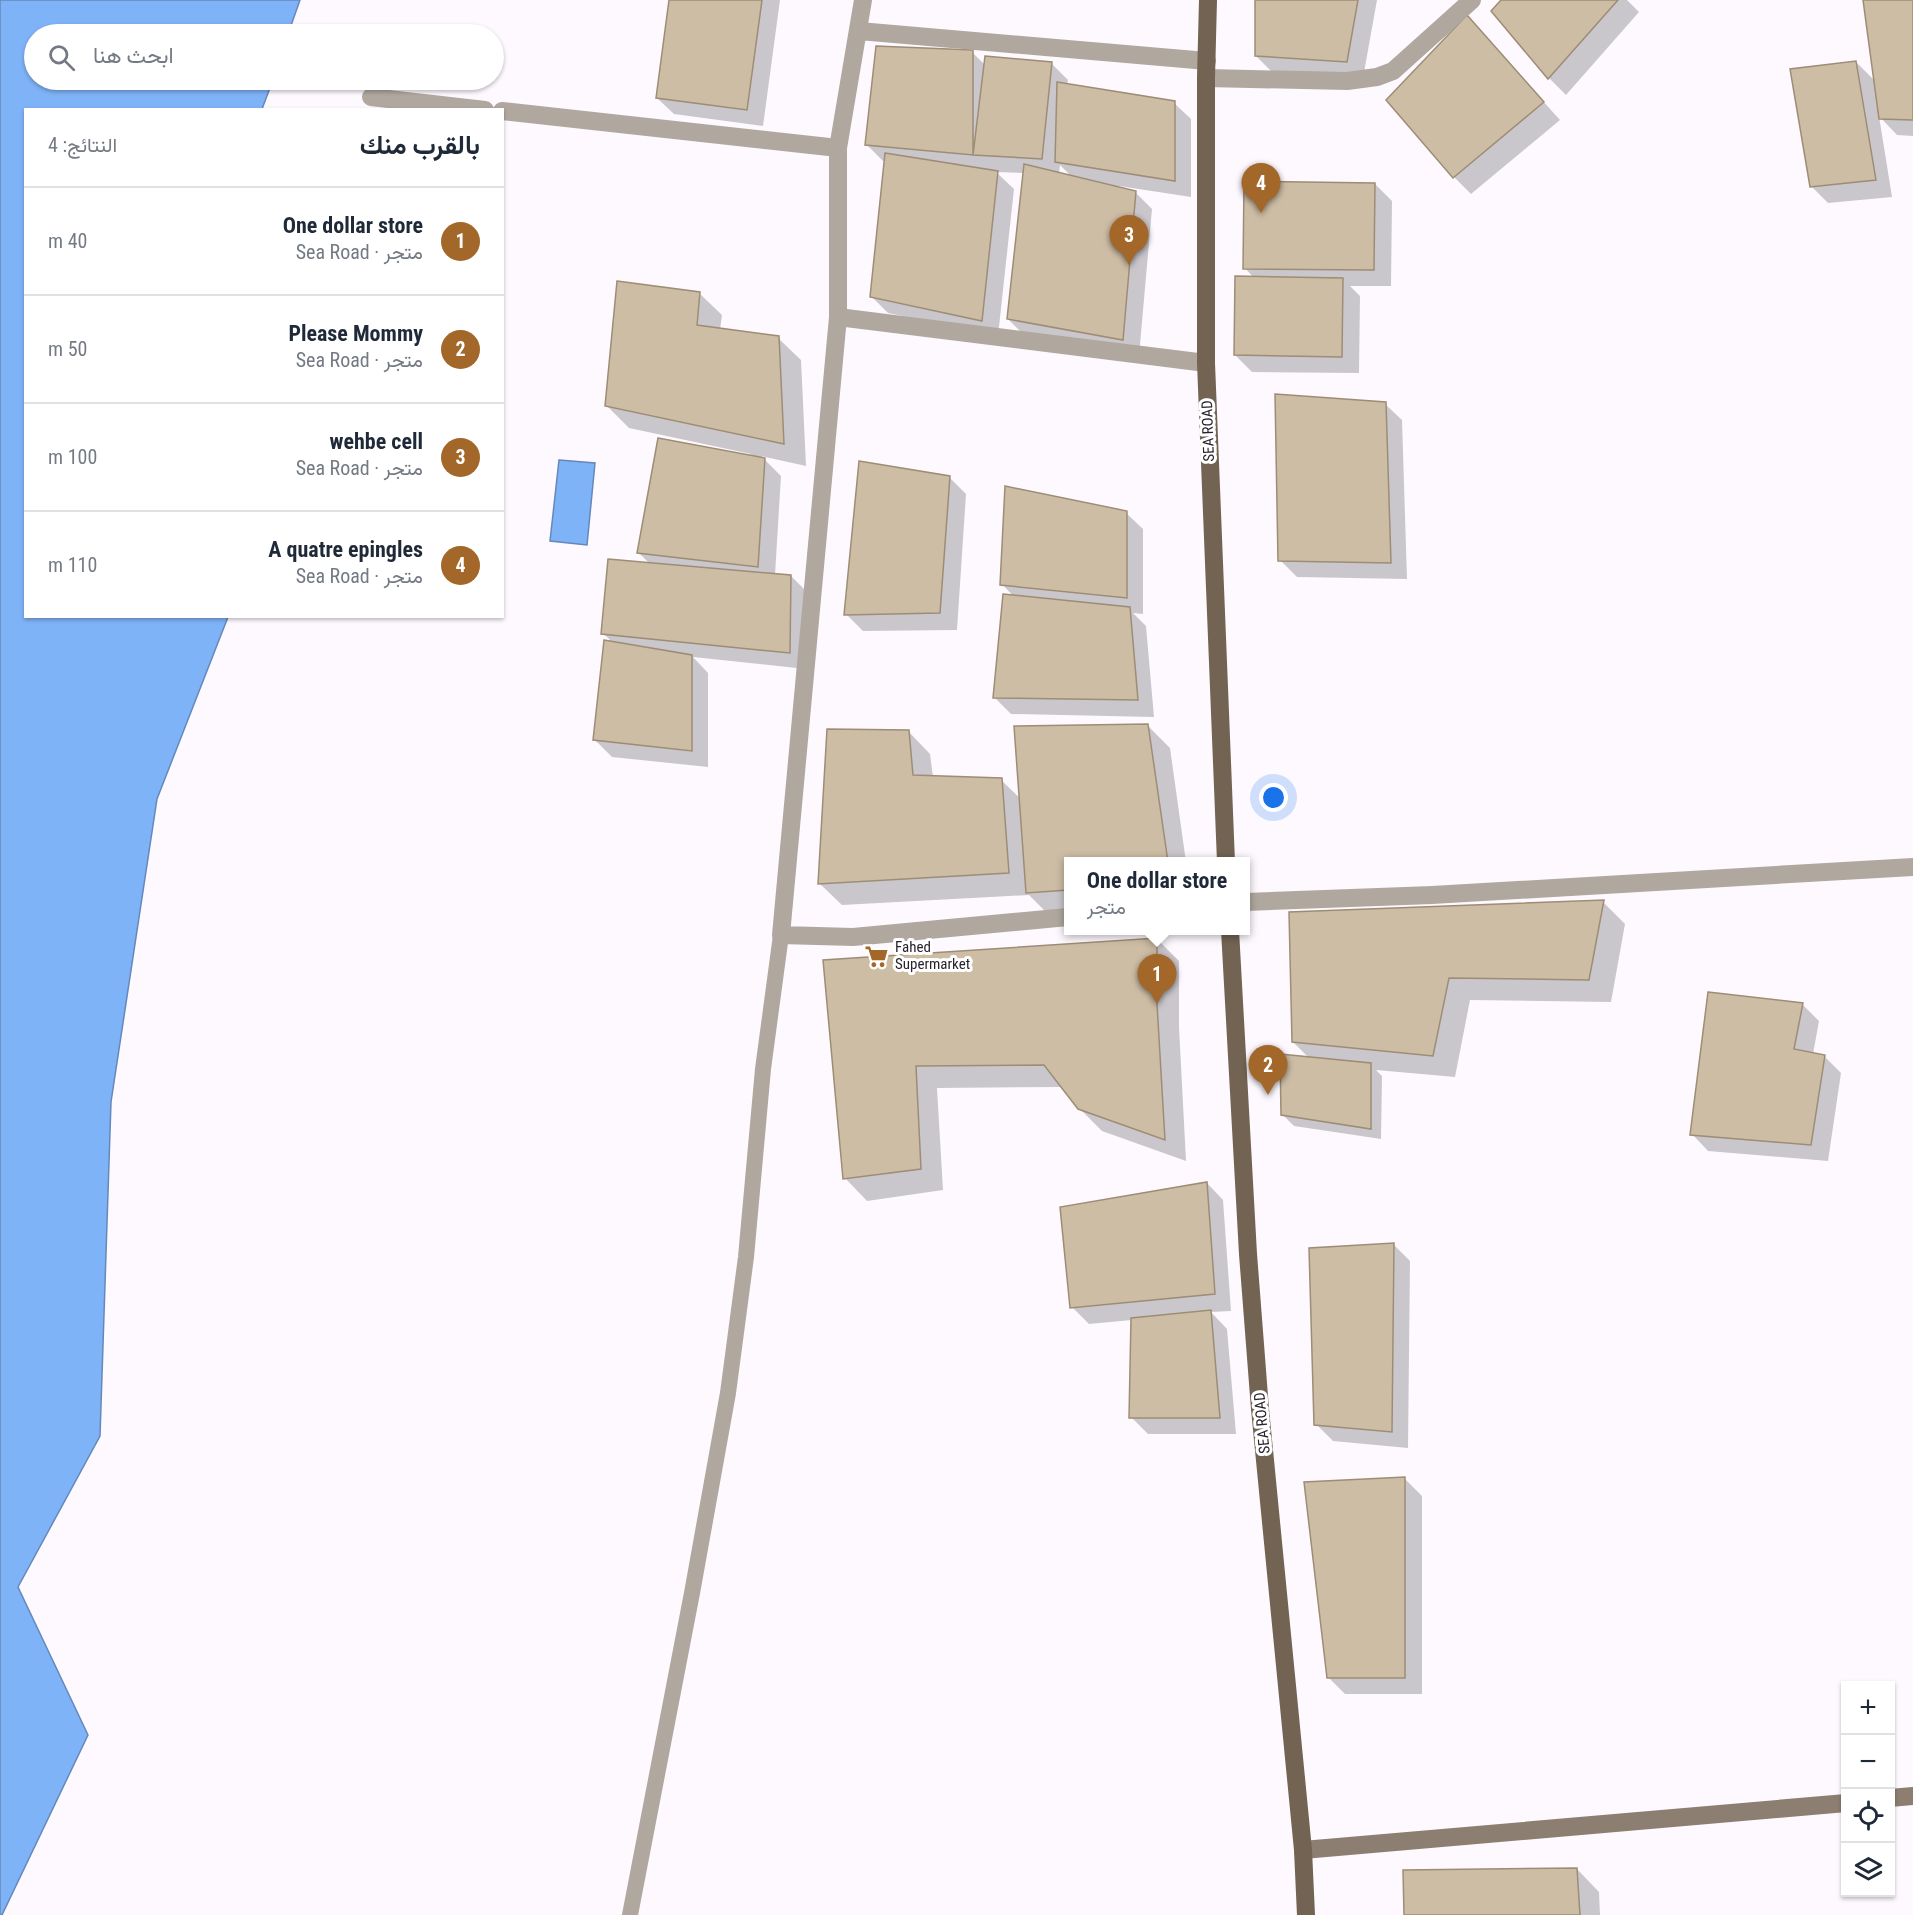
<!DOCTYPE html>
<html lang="ar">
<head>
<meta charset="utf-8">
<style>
  body { margin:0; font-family:"Roboto Condensed",Vazirmatn,sans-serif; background:#f2f2f3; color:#1f2937; direction:rtl }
  .controls { position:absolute; right:18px; bottom:18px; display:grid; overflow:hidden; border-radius:0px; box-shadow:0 2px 4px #0004 }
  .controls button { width:54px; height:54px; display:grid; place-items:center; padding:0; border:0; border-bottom:2px solid #e0e1e3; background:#fff; color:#1f2937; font:30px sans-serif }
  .you { position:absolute; left:1274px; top:798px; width:21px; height:21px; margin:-15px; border:4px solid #fff; border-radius:50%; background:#1a73e8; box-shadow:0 0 0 9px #1a73e833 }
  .badge { display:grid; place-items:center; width:39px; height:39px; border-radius:50%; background:#a36729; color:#fff; font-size:20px; font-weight:700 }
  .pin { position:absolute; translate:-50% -50px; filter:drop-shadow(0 2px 3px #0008) }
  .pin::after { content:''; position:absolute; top:32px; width:21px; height:18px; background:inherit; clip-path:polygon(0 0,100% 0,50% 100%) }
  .popup { position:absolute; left:1064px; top:857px; width:186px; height:78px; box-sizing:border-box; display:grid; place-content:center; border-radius:0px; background:#fff; filter:drop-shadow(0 2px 4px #0005); font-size:20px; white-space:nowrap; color:#747a83 }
  .popup b { font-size:22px; color:#1f2937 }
  .popup::after { content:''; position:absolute; left:50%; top:100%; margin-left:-12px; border:12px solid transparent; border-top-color:#fff }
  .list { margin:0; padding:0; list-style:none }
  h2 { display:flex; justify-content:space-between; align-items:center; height:78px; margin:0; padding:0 24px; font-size:26px }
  h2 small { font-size:20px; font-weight:400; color:#747a83 }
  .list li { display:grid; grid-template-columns:39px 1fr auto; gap:18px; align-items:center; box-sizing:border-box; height:108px; padding:0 24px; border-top:2px solid #e0e1e3 }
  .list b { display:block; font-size:22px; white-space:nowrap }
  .list p { margin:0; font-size:20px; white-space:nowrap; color:#747a83 }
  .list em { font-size:20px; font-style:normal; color:#747a83 }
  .icon { flex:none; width:33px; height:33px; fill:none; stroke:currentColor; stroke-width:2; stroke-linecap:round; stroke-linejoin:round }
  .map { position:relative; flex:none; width:1913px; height:1915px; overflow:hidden; direction:ltr }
  .search { position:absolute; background:#fff; box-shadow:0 2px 4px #0004; left:24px; top:24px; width:480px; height:66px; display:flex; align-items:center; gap:15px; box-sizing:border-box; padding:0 21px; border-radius:33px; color:#747a83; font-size:22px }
  .panel { position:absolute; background:#fff; box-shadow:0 2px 4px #0004; left:24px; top:108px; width:480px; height:510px; border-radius:0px; direction:rtl }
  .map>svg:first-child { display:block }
  .water { fill:#7fb3f7; stroke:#6588ba; stroke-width:1.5 }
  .shadow { fill:#0003; fill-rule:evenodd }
  .building { fill:#cebda5; stroke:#9d8d76; stroke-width:1.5 }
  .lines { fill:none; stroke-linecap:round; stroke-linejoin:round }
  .lane { stroke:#b0a89e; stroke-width:16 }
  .street { stroke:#b0a89e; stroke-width:18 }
  .secondary { stroke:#8c7f71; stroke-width:18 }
  .primary { stroke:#726352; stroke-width:18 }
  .labels { text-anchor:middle; stroke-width:6; stroke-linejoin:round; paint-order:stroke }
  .street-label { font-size:15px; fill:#29232c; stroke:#fff }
  .poi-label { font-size:15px; fill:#29232c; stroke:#fff; text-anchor:start }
</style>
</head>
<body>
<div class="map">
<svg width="1913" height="1915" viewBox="0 0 1913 1915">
  <rect width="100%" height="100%" fill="#fdf9ff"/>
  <path class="water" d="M0,0H300L288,34H34V80H273L262,109L26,110V616L228,617L157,799L111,1102L100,1436L18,1587L88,1735L2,1915H0Z
    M559,460L595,463L587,545L550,541Z"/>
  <path class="shadow" d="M671,0H780L763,126L674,114L657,98Z
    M1256,0H1377L1363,78L1273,73L1256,56Z
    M1503,0H1627L1639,12L1566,95L1549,78L1493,11Z
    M1865,0H1913V136L1897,135L1879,116L1892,197L1828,203L1811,186L1856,62L1876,82Z
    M1467,17L1560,120L1471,194L1454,177L1388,100Z
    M972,52L985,65L1051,63L1068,80L1067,85L1174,103L1191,119V197L1119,186V188L1135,192L1152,209L1139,356L1025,336L1008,319L1025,173L996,172L1014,189L998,336L888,313L871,296L886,161H883L866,144ZM1060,165L1072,177L1059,174Z
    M1375,184L1392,201L1391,286H1350L1360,296L1359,373L1252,372L1235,355L1254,278L1245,268Z
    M699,293L722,315L720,330L778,338L801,360L806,466L761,456L781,476L775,575L791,576L808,593L806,669L693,657L708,673V767L612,757L595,740L613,643L603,633L650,564L639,553L750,457L751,454L629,428L607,406Z
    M1385,404L1402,420L1407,579L1297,577L1280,560Z
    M949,477L966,494L957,630L863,631L846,614Z
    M1126,513L1143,529V614L1133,613L1146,626L1154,717L1011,714L994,697L1014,597L1002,584Z
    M1148,726L1170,748L1186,862H1068V914L1049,915L1029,895L842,905L819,883L908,731L930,754L933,777L1001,780L1021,799Z
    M1603,902L1625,924L1611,1002L1470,1000L1455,1077L1376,1070L1382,1076L1381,1139L1294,1126L1283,1115L1310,1059L1293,1042Z
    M1157,939L1179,961V1027L1186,1161L1102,1131L1079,1108L1063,1087L937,1088L943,1190L867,1201L845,1178L825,961Z
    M1803,1005L1819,1021L1813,1054L1824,1056L1841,1073L1828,1161L1708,1151L1692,1134Z
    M1207,1183L1223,1200L1231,1311L1211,1312L1227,1329L1236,1434H1148L1131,1417L1132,1320L1089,1324L1072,1307Z
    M1393,1244L1410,1261L1408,1448L1333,1441L1316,1424Z
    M1405,1479L1422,1496V1694H1345L1328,1677Z
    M1577,1869L1599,1892L1600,1915H1405Z"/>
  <path class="building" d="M669,0H762L747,110L656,98Z
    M1255,0H1358L1347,62L1255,56Z
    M1501,0H1618L1548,79L1491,11Z
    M1863,0H1913V120L1879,119Z
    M1467,15L1544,102L1453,178L1386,100Z
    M876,46L973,50V155L865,145Z
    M985,56L1052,62L1042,159L973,155Z
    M1856,61L1876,180L1810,187L1790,69Z
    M1057,82L1175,101V181L1055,162Z
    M885,153L998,171L982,321L870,297Z
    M1024,164L1136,191L1123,340L1007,319Z
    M1244,181L1375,183L1374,270L1243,269Z
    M1235,276L1343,278L1342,357L1234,355Z
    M617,281L700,292L697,325L779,336L784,444L605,406Z
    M1275,394L1386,402L1391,563L1278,561Z
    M658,438L765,458L758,567L637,553Z
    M859,461L950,476L940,613L844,615Z
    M1005,486L1127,511V598L1000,585Z
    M608,559L791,575L790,653L601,634Z
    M1003,594L1130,607L1138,700L993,698Z
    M604,640L692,655V751L593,740Z
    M1148,724L1168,862H1068V890L1026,893L1014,726Z
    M827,729L909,730L913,775L1002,778L1009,873L818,884Z
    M1604,900L1589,980L1449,978L1433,1056L1292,1042L1289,912Z
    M1157,938V1004L1165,1140L1078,1109L1044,1065L916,1066L921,1169L843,1179L823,960Z
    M1708,992L1803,1003L1794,1049L1825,1055L1811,1145L1690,1135Z
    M1280,1054L1371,1063V1129L1281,1115Z
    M1207,1182L1215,1294L1070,1308L1060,1207Z
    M1394,1243L1392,1432L1314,1425L1309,1248Z
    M1211,1310L1220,1418H1129L1131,1318Z
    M1405,1477V1678H1327L1304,1482Z
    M1577,1868L1580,1915H1404L1403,1870Z"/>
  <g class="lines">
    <path class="lane" d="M630,1915L692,1593L728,1393L746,1257L763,1069L781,935"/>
    <path class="street" d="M863,0L838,148V317L781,935L853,937L1068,917
      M859,31L1207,61
      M1206,78L1347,81L1377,77L1393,71L1472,0
      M371,97L485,110
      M502,111L838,148
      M838,317L1206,363
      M1246,902L1432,895L1913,867"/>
    <path class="secondary" d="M1890,1798L1913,1796
      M1303,1850L1846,1803"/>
    <path class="primary" d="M1208,0L1206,78V363L1226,862
      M1230,930L1248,1254L1260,1409L1303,1850L1306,1915"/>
  </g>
  <defs>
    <symbol id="supermarket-bare" viewBox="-9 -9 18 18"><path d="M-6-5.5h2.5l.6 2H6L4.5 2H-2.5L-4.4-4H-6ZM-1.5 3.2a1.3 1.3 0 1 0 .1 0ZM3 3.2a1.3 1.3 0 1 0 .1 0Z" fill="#a36729" stroke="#fff" stroke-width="2.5" paint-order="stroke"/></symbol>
  </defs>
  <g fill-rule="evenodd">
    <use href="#supermarket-bare" x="860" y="940" width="33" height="33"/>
  </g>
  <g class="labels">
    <g class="street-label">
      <text transform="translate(1208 431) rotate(-92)" y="5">SEA ROAD</text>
      <text transform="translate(1262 1423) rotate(-95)" y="5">SEA ROAD</text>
    </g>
    <g class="poi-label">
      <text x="895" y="952">Fahed<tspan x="895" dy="17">Supermarket</tspan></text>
    </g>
  </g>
</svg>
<div class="controls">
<button>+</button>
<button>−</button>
<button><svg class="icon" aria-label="locate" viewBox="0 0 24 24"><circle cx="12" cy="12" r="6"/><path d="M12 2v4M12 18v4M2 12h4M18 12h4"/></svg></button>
<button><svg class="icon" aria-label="layers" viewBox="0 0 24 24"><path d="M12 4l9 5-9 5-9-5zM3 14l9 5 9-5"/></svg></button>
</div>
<div class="you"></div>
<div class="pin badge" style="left:1157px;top:1004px">1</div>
<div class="popup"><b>One dollar store</b>متجر</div>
<div class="pin badge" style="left:1268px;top:1095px">2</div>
<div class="pin badge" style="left:1129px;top:265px">3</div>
<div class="pin badge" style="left:1261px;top:213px">4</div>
<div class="search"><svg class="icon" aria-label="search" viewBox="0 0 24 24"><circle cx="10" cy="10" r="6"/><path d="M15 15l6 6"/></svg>ابحث هنا</div>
<section class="panel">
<h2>بالقرب منك<small>النتائج: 4</small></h2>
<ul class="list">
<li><span class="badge">1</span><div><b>One dollar store</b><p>متجر · Sea Road</p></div><em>40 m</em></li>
<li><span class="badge">2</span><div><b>Please Mommy</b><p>متجر · Sea Road</p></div><em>50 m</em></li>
<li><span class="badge">3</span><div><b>wehbe cell</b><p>متجر · Sea Road</p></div><em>100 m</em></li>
<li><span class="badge">4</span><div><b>A quatre epingles</b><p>متجر · Sea Road</p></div><em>110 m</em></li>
</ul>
</section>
</div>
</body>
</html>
